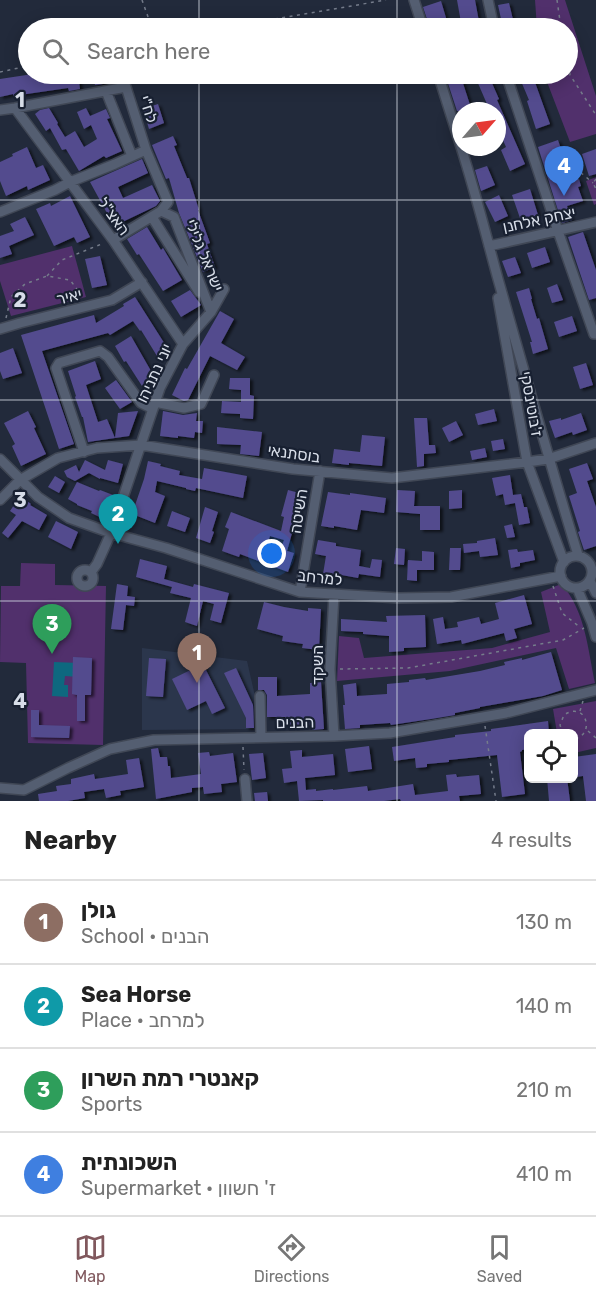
<!DOCTYPE html>
<html lang="en">
<head>
<meta charset="utf-8">
<style>
  body { margin:0; font-family:Rubik,Heebo,sans-serif; background:#f6f6f6; color:#222 }
  .controls { position:absolute; right:18px; bottom:18px; display:grid; overflow:hidden; border-radius:9px; box-shadow:0 3px 15px #0003 }
  .controls button { width:54px; height:54px; display:grid; place-items:center; padding:0; border:0; border-bottom:2px solid #e0e0e0; background:#fff; color:#222; font:30px sans-serif }
  .compass { position:absolute; left:452px; top:102px; width:54px; height:54px; border-radius:50%; background:#fff; box-shadow:0 3px 15px #0003; rotate:62deg }
  .you { position:absolute; left:272px; top:554px; width:21px; height:21px; margin:-15px; border:4px solid #fff; border-radius:50%; background:#1a73e8; box-shadow:0 0 0 9px #1a73e833 }
  .badge { display:grid; place-items:center; width:39px; height:39px; border-radius:50%; background:#80585d; color:#fff; font-size:20px; font-weight:700 }
  .pin { position:absolute; translate:-50% -50px; filter:drop-shadow(0 2px 3px #0008) }
  .pin::after { content:''; position:absolute; top:32px; width:21px; height:18px; background:inherit; clip-path:polygon(0 0,100% 0,50% 100%) }
  .list { margin:0; padding:0; list-style:none }
  h2 { display:flex; justify-content:space-between; align-items:center; height:78px; margin:0; padding:0 24px; font-size:26px }
  h2 small { font-size:20px; font-weight:400; color:#767676 }
  .list li { display:grid; grid-template-columns:39px 1fr auto; gap:18px; align-items:center; box-sizing:border-box; height:84px; padding:0 24px; border-top:2px solid #e0e0e0 }
  .list b { display:block; font-size:22px; white-space:nowrap }
  .list p { margin:0; font-size:20px; white-space:nowrap; color:#767676 }
  .list em { font-size:20px; font-style:normal; color:#767676 }
  .icon { flex:none; width:33px; height:33px; fill:none; stroke:currentColor; stroke-width:2; stroke-linecap:round; stroke-linejoin:round }
  .map { position:relative; flex:none; width:596px; height:801px; overflow:hidden }
  .search { position:absolute; background:#fff; box-shadow:0 3px 15px #0003; left:18px; right:18px; top:18px; height:66px; display:flex; align-items:center; gap:15px; box-sizing:border-box; padding:0 21px; border-radius:33px; color:#767676; font-size:22px }
  .sheet { height:414px; background:#fff }
  nav { display:flex; justify-content:space-around; align-items:center; box-sizing:border-box; height:84px; border-top:2px solid #e0e0e0; background:#fff; font-size:16px; color:#767676 }
  nav a { display:grid; justify-items:center; gap:3px }
  nav .on { color:#80585d }
  .map>svg:first-child { display:block }
  .built { fill:#2b364c }
  .green { fill:#51306c }
  .water { fill:#0e687f }
  .building { fill:#524c8e; fill-rule:evenodd; filter:url(#shadow) }
  .lines { fill:none; stroke-linecap:round; stroke-linejoin:round }
  .minor-casing { stroke:#404755; stroke-width:12 }
  .path { stroke:#757c8b; stroke-width:1.5; stroke-dasharray:3 4.5; stroke-linecap:butt }
  .minor { stroke:#545e71; stroke-width:9 }
  .grid { fill:none; stroke:#d7dde8; stroke-width:1.5; stroke-opacity:0.55 }
  .labels { text-anchor:middle; stroke-width:4.5; stroke-linejoin:round; paint-order:stroke }
  .street-label { font-size:16px; fill:#d7dde8; stroke:#182031 }
  .grid-label { font-size:20px; text-anchor:middle; font-weight:bold; fill:#d7dde8; stroke:#182031; stroke-width:4.5; stroke-linejoin:round; paint-order:stroke }
</style>
</head>
<body>
<div class="map">
<svg width="596" height="801" viewBox="0 0 596 801">
  <defs>
    <filter id="shadow"><feDropShadow dx="3" dy="2" stdDeviation="1.5" flood-color="#0009"/></filter>
  </defs>
  <rect width="100%" height="100%" fill="#222a3b"/>
  <path class="built" d="M142,648L247,661L257,705V729L142,730Z"/>
  <path class="green" d="M535,0H565L596,96V134L570,142L544,74H568V28H537Z
    M596,177V204L594,205L586,181Z
    M72,246L86,297L11,316L0,281V265Z
    M21,563L55,564V585L106,586L103,745L28,743L26,663L0,662L1,586H20Z
    M561,584C585,609 588,650 595,683L569,689L556,648L450,671L337,681L339,636L359,638L364,658L492,648L550,632L541,592Z
    M596,701V748L574,753V734L557,733L553,709Z"/>
  <path class="water" d="M54,662L79,663V677L65,676L64,685H68V697L52,696Z"/>
  <path class="building" d="M457,0H475L480,27L462,28Z
    M441,1L449,28H430L423,7Z
    M509,3L515,28H503L498,5Z
    M33,74V79L68,74H78L80,89L69,91L68,88L13,96V94L0,97V79Z
    M93,74H117L118,82L95,85Z
    M445,74H460L472,111H457Z
    M474,74H488L499,99L497,100L525,164L510,171L501,150L506,147L497,127V111H490Z
    M518,74H532L550,124L536,129L527,101L529,100Z
    M158,104L164,123L149,129L143,109Z
    M49,108L58,123L57,124L65,137L75,131L84,147L97,139L91,125L84,129L77,112L86,108L90,116L106,109L110,118L107,119L122,151L106,158L104,156L79,171L66,149L62,150L50,128L46,131L35,114L40,110Z
    M173,136L177,145L174,146L187,178H189L199,210H198L210,243L207,244L215,267L203,272L179,213L169,178L166,179L152,145Z
    M558,140L569,173L573,172L576,180L579,179L581,186L578,187L583,201L567,206L572,220L562,223L538,147Z
    M27,147L36,168L43,165L50,180L28,190L27,186L6,196L0,181V162L13,156L12,154Z
    M596,149V174L589,176L582,154Z
    M142,159L148,173L118,187L123,198L152,185L160,201L156,206L114,226L90,182Z
    M487,166L495,185L481,191L475,170Z
    M530,189L538,215L521,221L512,195Z
    M499,195L508,216L495,222L485,202Z
    M70,196L90,237L77,243L74,237L54,246L36,209L50,203L51,206Z
    M25,217L34,235L9,246L12,254L0,258V236L14,231L10,224Z
    M147,227L161,250L163,248L182,280L163,291L139,254L137,255L127,239Z
    M583,232L596,270V298L589,300L568,237Z
    M545,247L550,262L532,268L527,253Z
    M100,256L107,285L92,288L85,259Z
    M515,257L521,273L508,277L502,261Z
    M557,284L563,300L552,303L547,288Z
    M529,288L532,299H531L537,319L539,318L548,349L533,354L530,342H532L516,292Z
    M190,290L201,305L181,317L171,301Z
    M135,297L168,349L157,356L141,330L140,331L133,321L110,335L108,333L42,351L74,444L59,449L21,335L94,315L96,323L124,306L123,304Z
    M220,311L234,319L221,343L245,357L237,370L210,356L188,400L184,401L172,395L185,368L187,369Z
    M572,316L577,331L559,337L554,322Z
    M131,336L155,378L142,386L126,361L124,362L115,346Z
    M13,348L22,373L3,379L0,371V353Z
    M95,361L101,379L86,385L98,422L107,419L115,438L88,442L83,417H82L75,397L76,396L68,371Z
    M586,363L593,385L580,389L573,367Z
    M230,378H250V395L254,396L253,419L240,418V414L221,413L222,401L241,402V390L229,389Z
    M116,380L132,402L120,409L105,388Z
    M494,409L497,421L478,425L475,414Z
    M28,411L36,427L34,428L46,454L21,466L12,446L15,444L4,423Z
    M138,411L129,436L115,438L118,413Z
    M163,411L183,415L197,413L196,421H203L202,433L195,432L194,438L178,436V438L160,436Z
    M581,413L587,430L573,435L572,432L555,438L549,421L561,418V420Z
    M414,418H427L429,445H435L436,453L424,454V466L417,467Z
    M456,421L463,435L449,442L442,428Z
    M217,427L262,432L259,456L240,454L241,445L217,444Z
    M362,435L385,437L382,466L349,463V465L332,463L334,449L360,452Z
    M503,439L505,449L493,451L491,441Z
    M485,448L487,457L472,460L470,451Z
    M85,460L105,470L108,460L123,464L118,483L100,478V479L89,473L75,481L67,477L64,471L76,465L79,472Z
    M148,461L161,464L160,466L180,471L179,475L202,479L204,468L247,476L243,498L196,488L195,491L186,489V488L157,481L155,492L165,496L155,523L132,514L144,479Z
    M587,463L593,479L587,481L596,507V546L584,550L578,532L580,531L569,496L577,493L569,469Z
    M510,475L513,495L521,494L524,507H527L530,523L519,525L515,503L505,505L503,494L496,496L492,478Z
    M55,476L65,482L59,493L48,487Z
    M77,482L99,491L100,490L113,495L104,519L91,513L92,511L77,505V504L68,499Z
    M288,490L303,494L287,551L294,553L288,572L240,554L239,557L222,551L229,529L225,527L231,512L281,531L284,517L281,516ZM270,536L284,540L279,553L266,548Z
    M397,490L415,491L414,506H440V530H420V514L396,512Z
    M462,490V508L449,509V491Z
    M328,492L350,495V493L386,498L384,513L361,510L357,530L334,526V528L321,526Z
    M20,496L31,504L30,505L47,515L39,530L22,521L8,538L2,533L16,515L10,511Z
    M205,507L218,512L212,531L214,532L210,543L196,538Z
    M172,511L190,518L185,532L167,526Z
    M56,521L78,532L71,549L48,537Z
    M512,524L515,537L507,538L504,526Z
    M495,538L498,555L480,557L479,551L464,553L463,544L477,543V541Z
    M318,540L336,543V546L361,550L359,566L370,568L372,559L382,560L380,577L359,574L358,578L336,574V576L323,574L326,556L315,554Z
    M396,548L405,549L404,565L394,564Z
    M450,548H461L460,570H449Z
    M517,549L518,552L533,550L535,560L520,563V566L511,568L508,550Z
    M422,551L434,552V570H417V581L407,580L408,560L422,561Z
    M140,559L167,566L164,579L193,587L194,584L229,593L221,623L210,620L214,604L203,601L197,626L185,622L191,598L170,593L172,587L136,577Z
    M117,584L128,586L127,596L135,597L134,606L126,605L123,630L111,629Z
    M524,595L532,624L514,629L517,638L506,641L504,633L462,644L461,640L437,644L433,619L443,617L445,629L458,627L457,622L479,617L481,624L499,619L495,603Z
    M264,602L284,607L308,611V608L321,609L319,650L302,648L303,644L282,641L283,636L257,629Z
    M425,615L426,647L404,648V651L389,652V636L363,634V632L341,631V619L387,622L386,616Z
    M551,652L562,690L543,696L480,707V708L455,713V715L431,719L391,725L390,723L360,725V728L345,729L343,705H345L343,685L356,683L357,696L387,694V684L409,682V680L425,678L426,680L480,671L505,665L504,662L522,658V660Z
    M73,657L92,658L91,695H85V721H77V695L72,694Z
    M149,658L166,659L163,697L146,696Z
    M203,664L225,708L212,714L206,701L187,710L172,679Z
    M236,668L253,705L254,728H246V718L224,673Z
    M258,677H277V696L310,694V683L321,682L324,729L312,730V725L286,726L285,717H267V695L264,690H258Z
    M31,710H39V725L70,726L69,738L31,737Z
    M548,721L549,734H528V749L522,750V751L520,752L525,794L502,797L497,755L449,760V762L427,764V767L416,768L415,758L394,761L392,747L455,737V735L491,731V729Z
    M369,746L372,769L348,772L345,749Z
    M158,748L160,757H167L168,766H170L171,778L201,774L198,753L209,752L210,756L233,753L237,782L221,784L222,792L204,794L203,787L192,788V792L156,799L151,749Z
    M302,750V757L333,754L335,775L305,778L306,790L316,789V791L333,789V790L367,786L368,791L413,784L415,795L448,791L446,775L456,774L457,777L479,775L481,794L459,796L460,801H401L400,799L384,801H323V800L299,801L297,781L284,783L282,769L292,768L290,751Z
    M263,753L266,778L252,780L249,754Z
    M596,754V801H586L583,776L576,777L574,757Z
    M139,758L144,787L120,791L121,795L106,798L104,789L84,792L85,798L68,801H39L38,794L57,791L56,786L71,784V779L94,774L95,779L128,774L126,760Z
    M547,778H567L570,801H549Z
    M267,792L268,801H255L254,793Z"/>
  <g class="lines">
    <defs>
      <path id="minor" d="M414,0L423,28
        M488,0L494,28
        M438,74L461,147
        M506,74L558,231L594,334H596
        M106,91L132,156
        M15,108L113,240L183,344
        M0,110L15,108L126,87L146,150L115,164L70,182L55,190L0,212
        M461,147C475,191 486,235 498,279C524,371 550,464 578,555
        M161,211L174,217L211,312
        M152,217L199,292
        M113,240L161,211L168,202L146,150
        M489,246L596,222
        M498,298L527,462L564,562
        M0,329L20,323L112,300L142,282
        M155,402L184,408L201,404L214,375
        M84,452L56,368L59,363L100,351L108,357L141,403L153,409
        M0,459L38,497L69,518L111,533L166,548L300,592L399,598L451,597L561,576
        M0,500L20,480L58,458L97,448L141,445L293,469L392,478L527,462L548,459L596,443
        M560 572a16 16 0 1 1 32 0a16 16 0 1 1-32 0Z
        M77 578a8 8 0 1 1 16 0a8 8 0 1 1-16 0Z
        M91,572L97,564L111,533L160,388L183,344L211,312L224,289
        M590,581L596,593
        M577,588L592,623L596,637
        M300,592L320,471
        M334,594L330,669L334,736
        M260,696L261,737
        M245,779L247,801
        M0,788L24,790L68,768L110,749L154,740L334,736L390,733L506,713L596,690"/>
    </defs>
    <use href="#minor" class="minor-casing"/>
    <path class="path" d="M142,0L152,28
      M557,0L561,28
      M223,28L386,0
      M568,50L570,75L596,115
      M0,72L28,66
      M547,174L573,166L593,183
      M596,179L593,183L596,189
      M47,276L62,260L104,243
      M6,318L11,297L25,284L47,276L70,280L83,297
      M553,586L562,613L581,628
      M340,669L408,668L563,640L584,628
      M580,711L583,701
      M485,726L496,801
      M588,731L596,738
      M563,734L560,725L564,715C586,700 596,735 574,739
      M243,747L244,770"/>
    <use href="#minor" class="minor"/>
  </g>
  <path class="grid" d="M199,0V28M397,0V28M199,74V801M397,74V801M0,200H596M0,400H596M0,601H596"/>
  <g class="labels">
    <g class="street-label">
      <text transform="translate(149 109) rotate(72)" y="6">לח"י</text>
      <text transform="translate(114 216) rotate(54)" y="6">האצ"ל</text>
      <text transform="translate(539 219) rotate(-12)" y="6">יצחק אלחנן</text>
      <text transform="translate(205 255) rotate(68)" y="6">ישראל גלילי</text>
      <text transform="translate(69 296) rotate(-14)" y="6">יאיר</text>
      <text transform="translate(154 373) rotate(-65)" y="6">יוני נתניהו</text>
      <text transform="translate(532 404) rotate(80)" y="6">ז'בוטינסקי</text>
      <text transform="translate(294 453) rotate(8)" y="6">בוסתנאי</text>
      <text transform="translate(298 511) rotate(-81)" y="6">השיטה</text>
      <text transform="translate(320 577) rotate(6)" y="6">למרחב</text>
      <text transform="translate(317 665) rotate(-90)" y="6">השקד</text>
      <text transform="translate(295 722) rotate(-1)" y="6">הבנים</text>
    </g>
  </g>
  <g class="grid-label">
    <text x="20" y="107">1</text>
    <text x="20" y="307">2</text>
    <text x="20" y="507">3</text>
    <text x="20" y="708">4</text>
  </g>
</svg>
<div class="controls">
<button><svg class="icon" aria-label="locate" viewBox="0 0 24 24"><circle cx="12" cy="12" r="6"/><path d="M12 2v4M12 18v4M2 12h4M18 12h4"/></svg></button>
</div>
<svg class="compass" viewBox="-18 -18 36 36"><path d="M0-13l5 13h-10z" fill="#e53935"/><path d="M0 13l5-13h-10z" fill="#767676"/></svg>
<div class="you"></div>
<div class="pin badge" style="left:197px;top:683px;background:#8d6e63">1</div>
<div class="pin badge" style="left:118px;top:544px;background:#0f9aa8">2</div>
<div class="pin badge" style="left:52px;top:654px;background:#2e9e5b">3</div>
<div class="pin badge" style="left:564px;top:196px;background:#3f7fe0">4</div>
<div class="search"><svg class="icon" aria-label="search" viewBox="0 0 24 24"><circle cx="10" cy="10" r="6"/><path d="M15 15l6 6"/></svg>Search here</div>
</div>
<section class="sheet">
<h2>Nearby<small>4 results</small></h2>
<ul class="list">
<li><span class="badge" style="background:#8d6e63">1</span><div><b>גולן</b><p>School · הבנים</p></div><em>130 m</em></li>
<li><span class="badge" style="background:#0f9aa8">2</span><div><b>Sea Horse</b><p>Place · למרחב</p></div><em>140 m</em></li>
<li><span class="badge" style="background:#2e9e5b">3</span><div><b>קאנטרי רמת השרון</b><p>Sports</p></div><em>210 m</em></li>
<li><span class="badge" style="background:#3f7fe0">4</span><div><b>השכונתית</b><p>Supermarket · ז' חשוון</p></div><em>410 m</em></li>
</ul>
</section>
<nav>
<a class="on"><svg class="icon" aria-label="map" viewBox="0 0 24 24"><path d="M3 6l6-2 6 2 6-2v14l-6 2-6-2-6 2zM9 4v14M15 6v14"/></svg>Map</a>
<a><svg class="icon" aria-label="directions" viewBox="0 0 24 24"><path d="M12 3l9 9-9 9-9-9zM9 14v-3h6M13 9l2 2-2 2"/></svg>Directions</a>
<a><svg class="icon" aria-label="saved" viewBox="0 0 24 24"><path d="M7 4h10v16l-5-4-5 4z"/></svg>Saved</a>
</nav>
</body>
</html>
